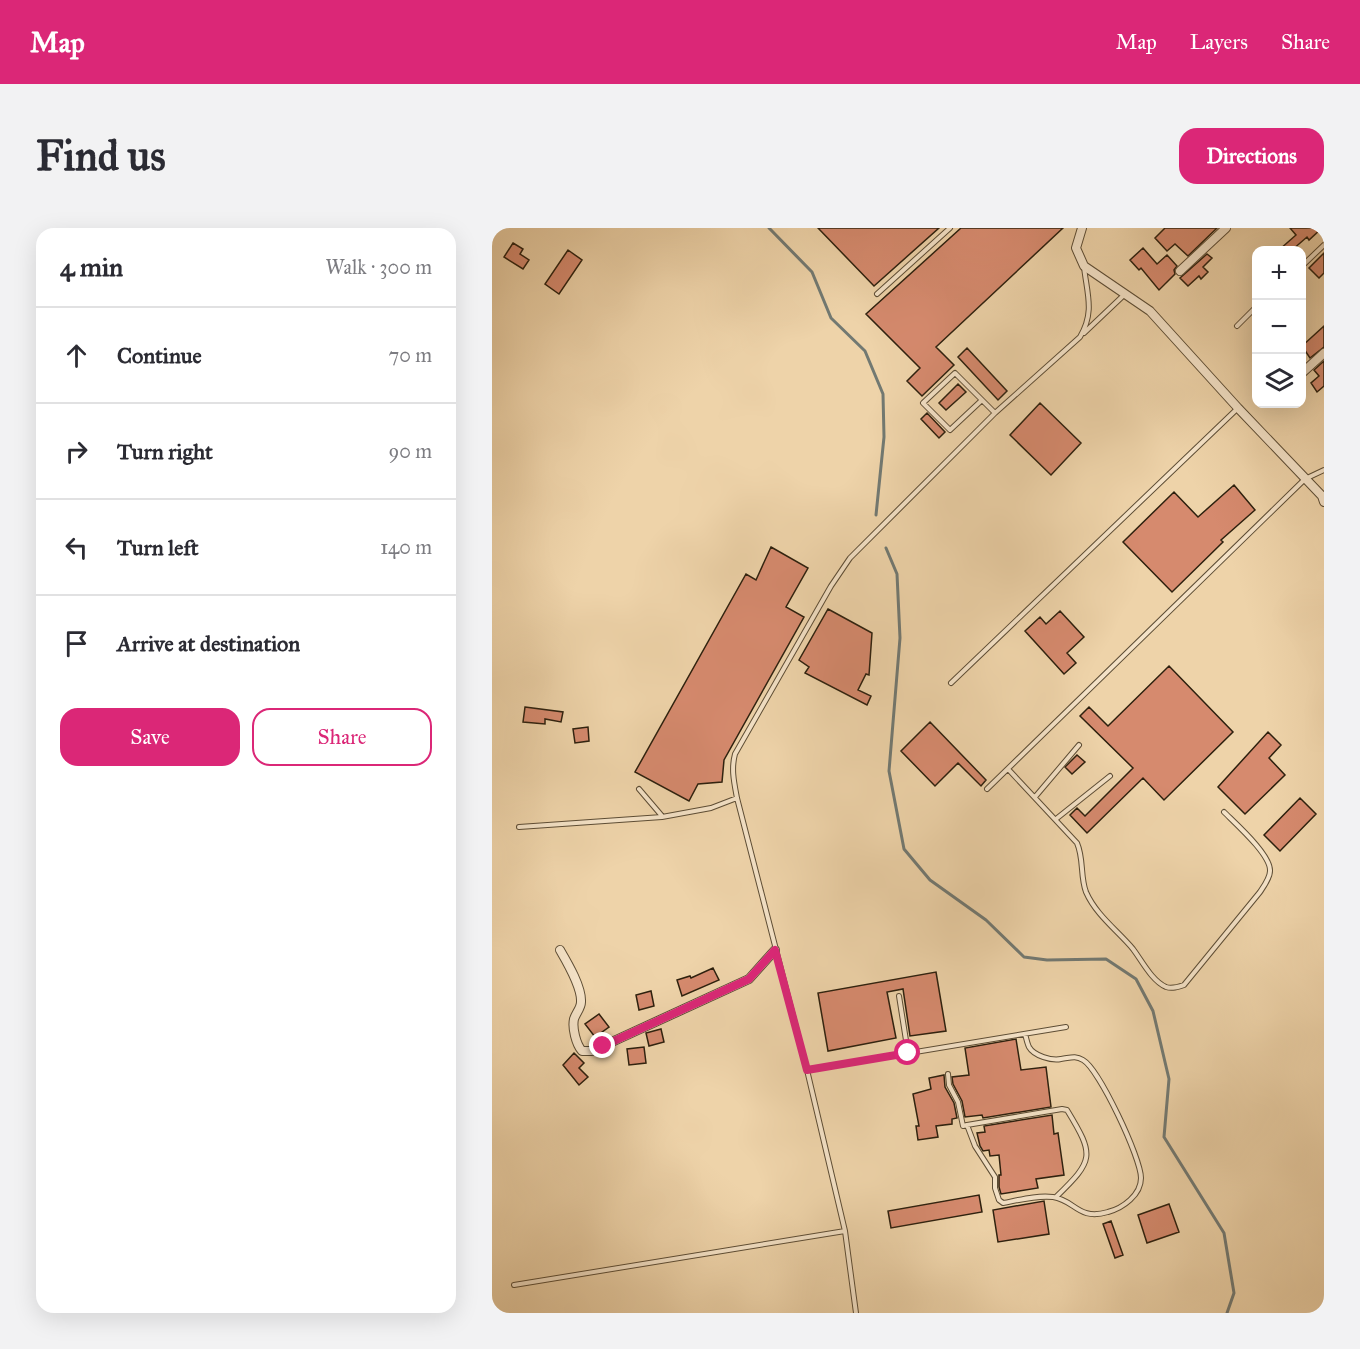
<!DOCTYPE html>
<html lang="en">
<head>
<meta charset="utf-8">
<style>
  body { margin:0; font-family:"IM FELL Great Primer",serif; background:#f2f2f3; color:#2b2b33 }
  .controls { position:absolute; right:18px; top:18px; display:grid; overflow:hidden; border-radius:12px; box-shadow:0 6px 24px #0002 }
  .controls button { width:54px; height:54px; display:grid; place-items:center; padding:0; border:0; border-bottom:2px solid #e1e1e2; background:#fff; color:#2b2b33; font:30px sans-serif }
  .stop { position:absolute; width:18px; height:18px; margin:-14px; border:4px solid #db2777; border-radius:50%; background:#fff }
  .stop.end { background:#db2777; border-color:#fff; box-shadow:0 2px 6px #0008 }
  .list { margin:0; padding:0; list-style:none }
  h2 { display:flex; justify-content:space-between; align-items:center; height:78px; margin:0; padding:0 24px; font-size:26px }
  h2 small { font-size:20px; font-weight:400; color:#7c7c81 }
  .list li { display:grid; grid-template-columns:39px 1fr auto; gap:18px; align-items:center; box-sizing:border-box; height:96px; padding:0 24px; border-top:2px solid #e1e1e2 }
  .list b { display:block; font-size:22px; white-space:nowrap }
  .list em { font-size:20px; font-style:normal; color:#7c7c81 }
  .actions { display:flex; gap:12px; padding:18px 24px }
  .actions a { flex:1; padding:14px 0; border:2px solid #db2777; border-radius:18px; text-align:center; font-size:21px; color:#db2777 }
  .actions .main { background:#db2777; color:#fff }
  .icon { flex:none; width:33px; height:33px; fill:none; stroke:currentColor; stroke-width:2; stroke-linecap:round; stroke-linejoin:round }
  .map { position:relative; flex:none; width:832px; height:1085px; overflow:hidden; border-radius:18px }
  header { display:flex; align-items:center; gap:36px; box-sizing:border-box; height:84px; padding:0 30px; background:#db2777; color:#fff }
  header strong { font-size:28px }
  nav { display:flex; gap:33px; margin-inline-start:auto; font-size:21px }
  .intro { display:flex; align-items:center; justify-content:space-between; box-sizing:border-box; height:144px; padding:0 36px }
  h1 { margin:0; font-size:42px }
  .button { padding:15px 27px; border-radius:18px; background:#db2777; color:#fff; font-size:21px; font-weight:700 }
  main { display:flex; gap:36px; padding:0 36px }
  aside { flex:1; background:#fff; border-radius:18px; box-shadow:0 6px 24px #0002 }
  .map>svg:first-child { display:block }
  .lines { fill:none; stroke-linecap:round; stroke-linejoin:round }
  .stream { stroke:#727972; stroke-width:3 }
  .building { fill:#d68a6e; stroke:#2d200e; stroke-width:1.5 }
  .service-casing { stroke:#5d4d35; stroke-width:6 }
  .minor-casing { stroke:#5d4d35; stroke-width:10 }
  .service { stroke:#f4e2c7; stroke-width:4 }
  .minor { stroke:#f4e2c7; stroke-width:8 }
  .route { stroke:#db2777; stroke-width:8 }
</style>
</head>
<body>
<header>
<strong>Map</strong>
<nav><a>Map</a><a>Layers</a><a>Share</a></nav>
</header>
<div class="intro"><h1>Find us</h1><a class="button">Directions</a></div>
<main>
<aside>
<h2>4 min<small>Walk · 300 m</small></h2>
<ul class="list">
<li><svg class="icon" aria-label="ahead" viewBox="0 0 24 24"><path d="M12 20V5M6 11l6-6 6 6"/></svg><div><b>Continue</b></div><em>70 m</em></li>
<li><svg class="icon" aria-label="right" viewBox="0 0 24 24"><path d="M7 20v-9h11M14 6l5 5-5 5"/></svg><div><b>Turn right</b></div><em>90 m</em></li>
<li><svg class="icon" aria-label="left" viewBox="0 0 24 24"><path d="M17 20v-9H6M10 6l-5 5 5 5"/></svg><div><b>Turn left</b></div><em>140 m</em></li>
<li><svg class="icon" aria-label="arrive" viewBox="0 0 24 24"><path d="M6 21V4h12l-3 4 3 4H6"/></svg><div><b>Arrive at destination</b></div></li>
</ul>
<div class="actions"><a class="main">Save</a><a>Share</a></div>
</aside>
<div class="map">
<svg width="832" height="1085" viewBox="0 0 832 1085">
  <rect width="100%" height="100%" fill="#eed3a9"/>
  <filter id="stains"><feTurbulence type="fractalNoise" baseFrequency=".00333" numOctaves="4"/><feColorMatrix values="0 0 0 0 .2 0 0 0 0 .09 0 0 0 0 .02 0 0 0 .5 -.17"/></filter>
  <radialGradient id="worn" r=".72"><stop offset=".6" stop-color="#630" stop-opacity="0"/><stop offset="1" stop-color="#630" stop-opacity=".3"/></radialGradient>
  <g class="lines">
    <path class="stream" d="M277,0L320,44L339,90L373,123L391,166L392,209L384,287
      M394,320L405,346L408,410L397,543L412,621L438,652L494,692L532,729L555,732L614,731L644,751L661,783L677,851L672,909L732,1005L742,1065L735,1085
      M0,1083L1,1085"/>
  </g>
  <path class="building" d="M326,0H447L382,58Z
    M469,0H571L444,119L462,137L430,168L415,153L428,140L374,86Z
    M673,0H725L696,28L683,16L675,23L663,10Z
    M798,0H830L817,12L815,9L800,22H787L804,7Z
    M21,15L31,21L28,26L37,32L31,41L12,29Z
    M651,20L665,36L675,27L685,38L682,42L683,46L667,62L649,40L647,42L638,32Z
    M76,22L90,32L67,66L53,56Z
    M832,25V45L827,50L817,40Z
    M715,26L720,30L711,39L716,44L709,51L707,48L696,58L688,50Z
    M832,98V119L818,130L810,118Z
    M475,120L515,163L506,172L466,129Z
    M832,133V158L825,164L819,155L827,148L822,142Z
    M466,156L474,164L454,182L447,175Z
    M548,175L589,215L559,247L518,207Z
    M435,185L453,204L447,210L429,191Z
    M742,257L763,282L729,312L731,314L680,364L631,314L682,264L706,289Z
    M279,319L316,340L294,379L312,389L232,532L230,554L206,556L197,573L143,544L254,346L264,352Z
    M336,381L380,405L377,447L374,446L366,462L379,468L375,477L313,445L317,439L307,432Z
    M568,383L592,409L575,425L584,435L572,446L533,403L548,389L554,396Z
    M677,438L741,504L672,572L651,550L595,605L578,587L585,580L593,588L641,540L588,488L597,479L616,498Z
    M33,479L71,484L69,494L53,491V496L31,494Z
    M438,494L494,552L489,558L466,535L443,558L409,523Z
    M96,499L97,513L83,515L81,501Z
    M776,504L789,517L777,530L793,547L753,586L726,559Z
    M585,527L593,534L580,546L573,539Z
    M808,570L824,586L788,623L772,607Z
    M221,740L227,752L190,768L185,752L198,748L199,750Z
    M444,744L454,803L418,808L411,761L395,764L404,810L336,823L326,765Z
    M159,763L162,778L147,782L144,767Z
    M107,786L117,799L103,809L93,796Z
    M169,801L172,814L157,818L154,805Z
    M524,811L529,842L554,839L559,879L491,890L490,887L473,889L470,873L461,856L460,849L477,847L473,820Z
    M152,819L154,835L137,837L135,821Z
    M82,825L92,835L87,840L96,849L87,857L71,837Z
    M452,847L453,859L462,875L465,890L460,891V896L444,898L446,909L426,912L424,898H427L421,866L439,861L437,850Z
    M560,887L562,906L566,905L572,947L544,951L546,960L509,966L507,959V947H509L507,927L498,928L497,922L491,923L488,918L485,905L493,904L492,898Z
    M487,967L490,984L399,1000L396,983Z
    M552,973L557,1006L506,1014L501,982Z
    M677,976L687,1004L655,1015L646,987Z
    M619,993L631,1027L623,1030L611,996Z"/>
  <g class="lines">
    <defs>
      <path id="service" d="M810,38L832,17
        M385,66L458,0
        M745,98L764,79
        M592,105L632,67
        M490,172L458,202L431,175L463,145L503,185
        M459,455L746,180
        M516,541L585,615C592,631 588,648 594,664C604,687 626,703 641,721C650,733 660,753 674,759C680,761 686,759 692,757L768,664C772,658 778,650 778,643C779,627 744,596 732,584
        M147,561L170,588
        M495,561L813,251L832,242
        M543,569L587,517
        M564,591L618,548
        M27,599L170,589L219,580L245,570
        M407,768L416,825
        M315,842L574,799
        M456,846L457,857L466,874L471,898L475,897L483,918L503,949V960L507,972L511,975C527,972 545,967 561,969C583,972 586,993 616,984C631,980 649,967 649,950C649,930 607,841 591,832C583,827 578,830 569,831C560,833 542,828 537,819C535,815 534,809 533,806
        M475,897L570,881L575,882C603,928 602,932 564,969
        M22,1057L353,1003
        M364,1085L353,1003L315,842L245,570C242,554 239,541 243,526L339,358L358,330L503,185L588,109C603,84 595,66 592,39"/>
      <path id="minor" d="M590,0L584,20L592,38L658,83L746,180L830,268L832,274
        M688,43L734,0
        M810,145L832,125
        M68,722C75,734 90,759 89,774C89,780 84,785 82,791C80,800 84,816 90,823H100L111,818L257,751L283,722"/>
    </defs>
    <use href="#service" class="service-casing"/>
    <use href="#minor" class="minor-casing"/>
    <use href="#service" class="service"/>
    <use href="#minor" class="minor"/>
  </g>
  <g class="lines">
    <path class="route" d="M111,818L257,751L283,722L315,842L416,825"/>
  </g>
  <rect width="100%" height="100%" filter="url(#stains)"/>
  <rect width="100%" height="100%" fill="url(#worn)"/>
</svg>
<div class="controls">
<button>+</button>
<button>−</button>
<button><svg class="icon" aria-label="layers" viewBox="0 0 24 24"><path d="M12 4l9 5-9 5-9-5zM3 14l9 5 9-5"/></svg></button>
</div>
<div class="stop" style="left:416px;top:825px"></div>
<div class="stop end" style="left:111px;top:818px"></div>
</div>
</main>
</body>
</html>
